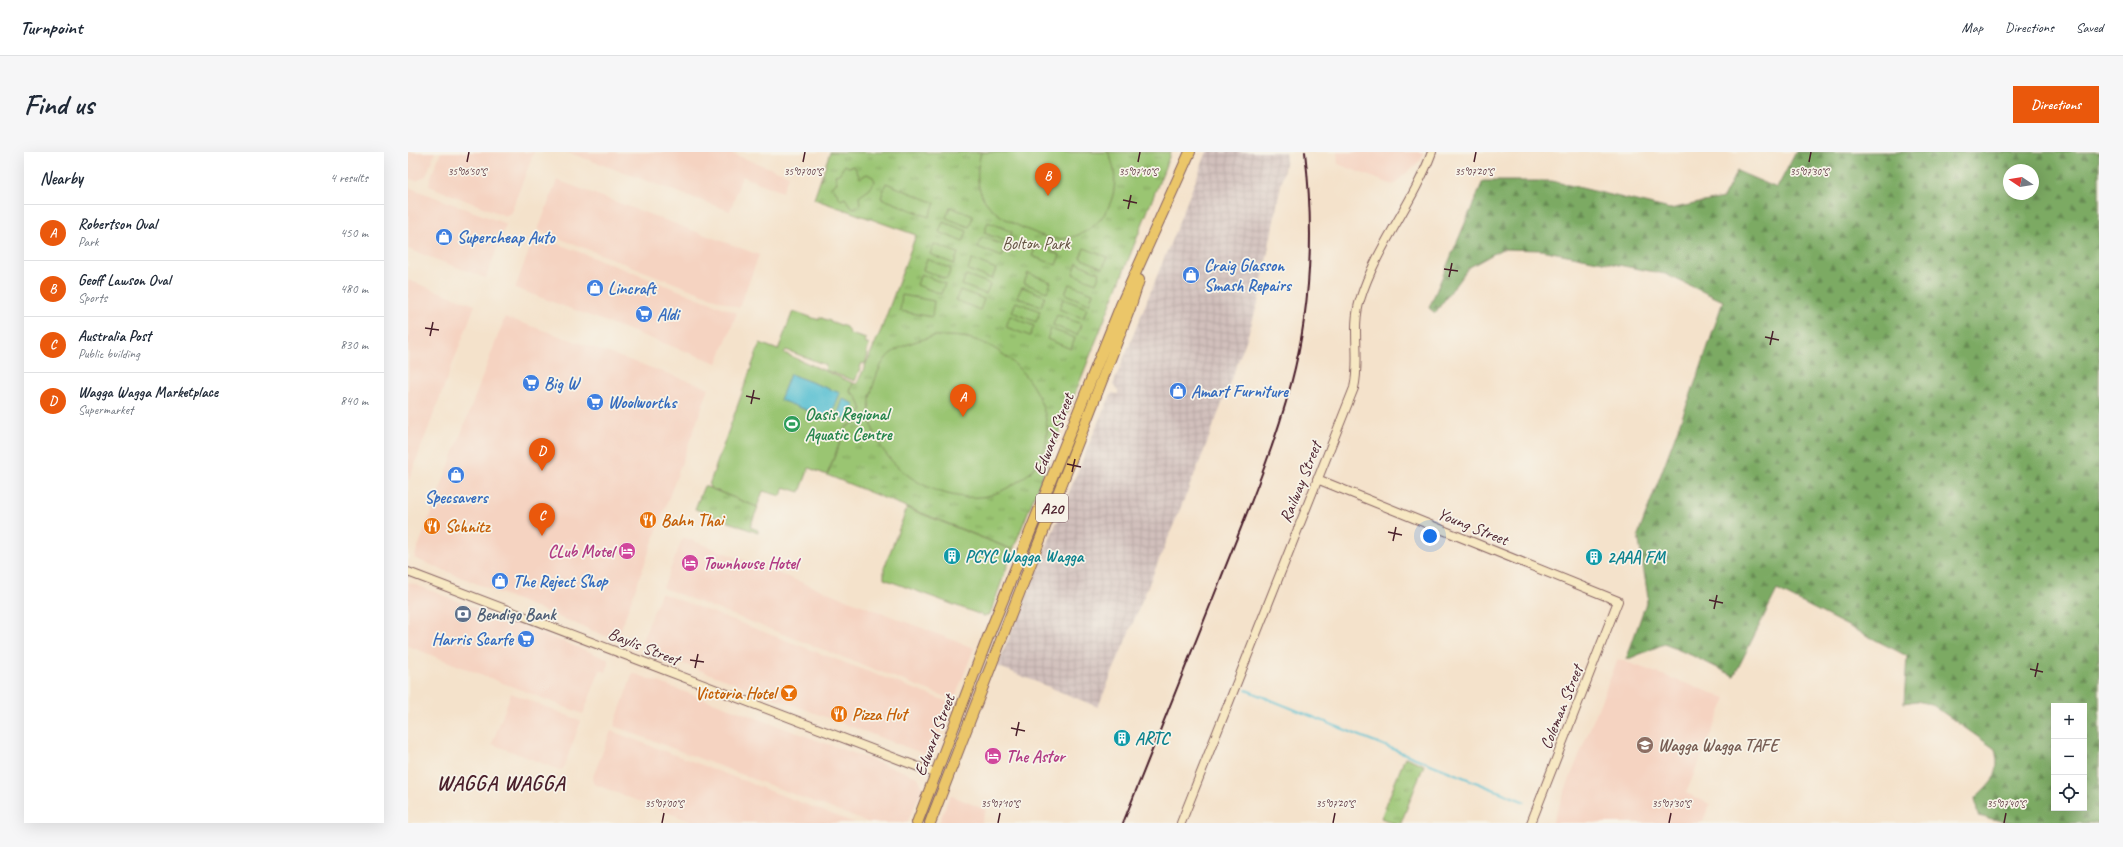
<!DOCTYPE html>
<html lang="en">
<head>
<meta charset="utf-8">
<style>
  body { margin:0; font-family:Caveat,sans-serif; background:#f6f6f7; color:#1f2937 }
  .controls { position:absolute; right:12px; bottom:12px; display:grid; overflow:hidden; border-radius:0px; box-shadow:0 4px 16px #0002 }
  .controls button { width:36px; height:36px; display:grid; place-items:center; padding:0; border:0; border-bottom:1px solid #e0e1e3; background:#fff; color:#1f2937; font:20px sans-serif }
  .compass { position:absolute; left:1595px; top:12px; width:36px; height:36px; border-radius:50%; background:#fff; box-shadow:0 4px 16px #0002; rotate:282deg }
  .you { position:absolute; left:1022px; top:384px; width:14px; height:14px; margin:-10px; border:3px solid #fff; border-radius:50%; background:#1a73e8; box-shadow:0 0 0 6px #1a73e833 }
  .badge { display:grid; place-items:center; width:26px; height:26px; border-radius:50%; background:#ea580c; color:#fff; font-size:13px; font-weight:700 }
  .pin { position:absolute; translate:-50% -33px; filter:drop-shadow(0 1px 2px #0008) }
  .pin::after { content:''; position:absolute; top:21px; width:14px; height:12px; background:inherit; clip-path:polygon(0 0,100% 0,50% 100%) }
  .list { margin:0; padding:0; list-style:none }
  h2 { display:flex; justify-content:space-between; align-items:center; height:52px; margin:0; padding:0 16px; font-size:17px }
  h2 small { font-size:13px; font-weight:400; color:#747a83 }
  .list li { display:grid; grid-template-columns:26px 1fr auto; gap:12px; align-items:center; box-sizing:border-box; height:56px; padding:0 16px; border-top:1px solid #e0e1e3 }
  .list b { display:block; font-size:15px; white-space:nowrap }
  .list p { margin:0; font-size:13px; white-space:nowrap; color:#747a83 }
  .list em { font-size:13px; font-style:normal; color:#747a83 }
  .icon { flex:none; width:22px; height:22px; fill:none; stroke:currentColor; stroke-width:2; stroke-linecap:round; stroke-linejoin:round }
  .map { position:relative; flex:none; width:1691px; height:671px; overflow:hidden; border-radius:0px }
  header { display:flex; align-items:center; gap:24px; box-sizing:border-box; height:56px; padding:0 20px; background:#fff; border-bottom:1px solid #e0e1e3 }
  header strong { font-size:19px }
  nav { display:flex; gap:22px; margin-inline-start:auto; font-size:14px }
  .intro { display:flex; align-items:center; justify-content:space-between; box-sizing:border-box; height:96px; padding:0 24px }
  h1 { margin:0; font-size:28px }
  .button { padding:10px 18px; border-radius:0px; background:#ea580c; color:#fff; font-size:14px; font-weight:700 }
  main { display:flex; gap:24px; padding:0 24px }
  aside { flex:1; background:#fff; border-radius:0px; box-shadow:0 4px 16px #0002 }
  .map>svg:first-child { display:block }
  .built { fill:#f5d3c1 }
  .industrial { fill:url(#industrial-grid) }
  .grass { fill:url(#grass-tufts); stroke:#72724e }
  .forest { fill:url(#forest-firs); stroke:#626448; fill-rule:evenodd }
  .garden { fill:#9ac572; stroke:#72724e }
  .water { fill:#56bfd2; stroke:#506f7e }
  .lines { fill:none; stroke-linecap:round; stroke-linejoin:round }
  .stream { stroke:#56bfd2; stroke-width:2 }
  .secondary-casing { stroke:#866363; stroke-width:10 }
  .highway-casing { stroke:#866363; stroke-width:12 }
  .secondary { stroke:#f7e8c3; stroke-width:8 }
  .highway { stroke:#ebc669; stroke-width:10 }
  .rail { stroke:#4a1f2b; stroke-width:2 }
  .ticks { fill:none; stroke:#4a1f2b; stroke-width:1.5 }
  .labels { text-anchor:middle; stroke-width:3.5; stroke-linejoin:round; paint-order:stroke }
  .shield { fill:#f7f3e8; stroke:#7e5f64; stroke-width:1 }
  .shield-label { font-size:16px; font-weight:bold; fill:#4a1f2b }
  .shop-label { font-size:17px; font-weight:bold; fill:#366cbe; stroke:#f7f3e8; text-anchor:start }
  .park-label { font-size:17px; fill:#625140; stroke:#f7f3e8 }
  .leisure-label { font-size:17px; font-weight:bold; fill:#27864d; stroke:#f7f3e8; text-anchor:start }
  .street-label { font-size:17px; fill:#4a1f2b; stroke:#f7f3e8 }
  .food-label { font-size:17px; font-weight:bold; fill:#c56008; stroke:#f7f3e8; text-anchor:start }
  .hotel-label { font-size:17px; font-weight:bold; fill:#b23c85; stroke:#f7f3e8; text-anchor:start }
  .culture-label { font-size:17px; font-weight:bold; fill:#0d838f; stroke:#f7f3e8; text-anchor:start }
  .service-label { font-size:17px; font-weight:bold; fill:#4e5e75; stroke:#f7f3e8; text-anchor:start }
  .education-label { font-size:17px; font-weight:bold; fill:#785e54; stroke:#f7f3e8; text-anchor:start }
  .district-label { font-size:21px; font-weight:bold; letter-spacing:1px; fill:#4a1f2b; stroke:#f7f3e8 }
  .ticks-label { font-size:10px; text-anchor:middle; fill:#4a1f2b; stroke:#f7f3e8; stroke-width:3.5; stroke-linejoin:round; paint-order:stroke }
</style>
</head>
<body>
<header>
<strong>Turnpoint</strong>
<nav><a>Map</a><a>Directions</a><a>Saved</a></nav>
</header>
<div class="intro"><h1>Find us</h1><a class="button">Directions</a></div>
<main>
<aside>
<h2>Nearby<small>4 results</small></h2>
<ul class="list">
<li><span class="badge">A</span><div><b>Robertson Oval</b><p>Park</p></div><em>450 m</em></li>
<li><span class="badge">B</span><div><b>Geoff Lawson Oval</b><p>Sports</p></div><em>480 m</em></li>
<li><span class="badge">C</span><div><b>Australia Post</b><p>Public building</p></div><em>830 m</em></li>
<li><span class="badge">D</span><div><b>Wagga Wagga Marketplace</b><p>Supermarket</p></div><em>840 m</em></li>
</ul>
</aside>
<div class="map">
<svg width="1691" height="671" viewBox="0 0 1691 671">
  <defs>
    <pattern id="industrial-grid" width="8" height="8" patternUnits="userSpaceOnUse"><rect width="8" height="8" fill="#d1c0bc"/><path d="M0 4h8M4 0v8" fill="none" stroke="#b5a5a2"/></pattern>
    <pattern id="grass-tufts" width="24" height="20" patternUnits="userSpaceOnUse"><rect width="24" height="20" fill="#9ac572"/><path d="M3 7l-1-3M5 7V3M7 7l1-3M15 17l-1-3M17 17v-4M19 17l1-3" fill="none" stroke="#809f5e"/></pattern>
    <pattern id="forest-firs" width="22" height="20" patternUnits="userSpaceOnUse"><rect width="22" height="20" fill="#7baa64"/><path d="M5 1l3.5 6h-7zM16 11l3.5 6h-7z" fill="#678a53"/></pattern>
  </defs>
  <rect width="100%" height="100%" fill="#f7f3e8"/>
  <filter id="ink" filterUnits="userSpaceOnUse"><feTurbulence type="fractalNoise" baseFrequency=".025" numOctaves="2"/><feDisplacementMap in="SourceGraphic" scale="8" xChannelSelector="R" yChannelSelector="G"/><feConvolveMatrix kernelMatrix="1 2 1 2 8 2 1 2 1" color-interpolation-filters="sRGB"/></filter>
  <filter id="wash" filterUnits="userSpaceOnUse"><feTurbulence type="fractalNoise" baseFrequency=".012" numOctaves="4" result="noise"/><feDisplacementMap in="SourceGraphic" scale="16" xChannelSelector="R" yChannelSelector="G"/><feGaussianBlur stdDeviation="0.9" result="paint"/><feColorMatrix in="noise" values="0 0 0 0 0 0 0 0 0 0 0 0 0 0 0 0 0 1.4 0 .05"/><feComposite in="paint" operator="in"/></filter>
  <g filter="url(#wash)">
    <rect width="100%" height="100%" fill="#f4e2cb"/>
    <path class="built" d="M0,0H27L18,24L8,29L0,26Z
      M33,0H126L103,60L98,64L21,34L22,27Z
      M159,0H319L381,23L374,40L334,24L322,59Z
      M929,0H1015L1013,8L985,33L930,12Z
      M149,28L351,103L331,156L130,78Z
      M0,35L98,72L78,126L0,97Z
      M127,83L329,161L309,211L107,136Z
      M0,128L67,153L0,330Z
      M97,165L301,236L211,482L205,487L6,406Z
      M275,385L566,496L546,548L255,436Z
      M0,430L200,507V513L198,520L192,518L175,562L0,494Z
      M253,441L543,551L522,604L238,498L234,489Z
      M1210,507L1318,546L1278,641L1302,652L1294,671H1144Z
      M225,521L510,625L515,636L499,671H462L206,574Z
      M103,541L173,569L155,617L152,618L84,592Z
      M203,579L283,609L447,671H287L186,632L184,627Z
      M542,643L578,658L573,671H531Z"/>
    <path class="industrial" d="M799,0H877L878,7L850,151L839,186L792,309L690,555L589,514L691,268L704,241L710,242V239L705,233Z"/>
    <path class="grass" d="M422,0H763L605,398L419,323L438,275L441,274L446,242L442,240L445,231L449,232L473,178L508,83L406,47Z
      M296,334L350,355L342,375L350,378V381L287,357Z
      M997,605L1016,613L993,671H985L973,666Z"/>
    <path class="forest" d="M1388,0H1691V671H1603L1570,664L1567,646C1585,628 1593,623 1587,597L1523,552L1508,549L1496,551L1499,504L1369,438L1326,524L1283,503L1256,492L1218,508L1240,445L1230,383L1293,215L1315,149L1257,122L1133,98L1094,97L1060,116L1027,161L1021,156L1075,29H1144L1262,57L1315,46L1329,19L1369,36ZM1601,18H1625V42H1601ZM1646,554H1676V656H1646Z"/>
    <path class="garden" d="M573,0H700C719,38 696,84 652,87C642,88 630,82 620,78C582,62 561,45 573,0Z
      M437,13L440,15L446,14L452,26L459,22L465,25L467,29L462,37L451,45L452,52L446,56L442,54L437,46L433,48L424,34L429,31L427,23L431,22Z
      M478,31L527,51L521,65L473,46Z
      M542,55L565,64L561,75L538,66Z
      M535,70L559,79L555,90L531,80Z
      M580,70L604,80L600,90L576,81Z
      M574,85L598,94L594,105L570,95Z
      M526,92L550,101L546,112L522,102Z
      M629,93L652,103L648,113L624,104Z
      M676,96L699,105L695,116L672,106Z
      M519,107L543,117L539,127L515,118Z
      M564,107L588,117L584,127L560,118Z
      M669,111L692,121L688,131L665,122Z
      M620,121L643,130L639,140L616,131Z
      M513,122L537,132L533,142L509,133Z
      M558,123L582,132L578,142L554,133Z
      M661,132L685,141L681,152L657,142Z
      M614,135L637,144L633,155L609,145Z
      M552,138L576,147L572,158L548,148Z
      M494,143L526,149L524,165L492,159Z
      M655,147L679,156L675,166L651,157Z
      M608,150L632,159L628,170L604,160Z
      M385,159L411,168V165L438,175L442,182L458,187L457,191L461,193L458,201L460,202L457,212L454,211L447,229L417,218L418,213L378,198L376,201L445,231L442,240L449,245L454,258L448,270L438,275L419,323L401,316L392,340L376,335L373,344L355,339L349,355L302,336L301,333L352,191L370,198Z
      M649,163L673,172L669,183L645,173Z
      M602,164L626,174L622,184L598,175Z
      M643,177L667,186L663,197L639,187Z
      M527,184C547,184 561,184 580,193C628,217 668,291 611,329C600,336 586,344 572,345C513,350 443,294 466,231C469,221 474,209 482,202C495,192 512,188 527,184Z
      M499,356L605,398L582,462L576,464L476,427V416Z"/>
    <path class="water" d="M382,222L432,241L422,267L372,248Z
      M435,247L447,252L441,268L429,264Z"/>
    <g class="lines">
      <path class="stream" d="M838,538L1117,650"/>
    </g>
  </g>
  <g filter="url(#ink)">
    <g class="lines">
      <defs>
        <path id="secondary" d="M909,327L1210,449L1123,671
          M0,420L529,622
          M773,671L946,236C953,207 943,176 952,148C968,95 1005,52 1024,0"/>
        <path id="highway" d="M509,671L580,485L713,153L782,0
          M522,671L722,156L731,128"/>
      </defs>
      <use href="#secondary" class="secondary-casing"/>
      <use href="#highway" class="highway-casing"/>
      <use href="#secondary" class="secondary"/>
      <use href="#highway" class="highway"/>
      <path class="rail" d="M715,671C747,591 779,511 811,431C837,365 865,300 883,232C903,157 906,76 897,0"/>
    </g>
  </g>
  <path class="ticks" d="M59,10L61,0M395,10L397,0M730,10L732,0M1066,10L1068,0M1401,10L1403,0M715,48L729,51M720,57L723,43M1036,117L1050,119M1041,125L1044,111M17,176L31,178M22,184L25,170M1357,185L1371,188M1362,193L1365,179M338,244L352,247M343,252L346,238M659,312L673,315M664,320L667,307M980,380L994,383M985,389L988,375M1301,448L1315,451M1306,457L1309,443M282,508L296,510M287,516L290,502M1622,517L1635,520M1627,525L1630,511M603,576L617,579M608,584L611,570M254,671L256,661M590,671L592,661M925,671L927,661M1261,671L1263,661M1596,671L1598,661"/>
  <defs>
    <symbol id="shop-disc" viewBox="-11 -11 22 22"><circle r="9.5" fill="#3f7fe0" stroke="#f7f3e8"/><path d="M-5-2.5h2.3a2.7 3.5 0 0 1 5.4 0H5L5.5 6h-11ZM-1.5-2.5h3a1.5 2.3 0 0 0-3 0Z" fill="#fff"/></symbol>
    <symbol id="supermarket-disc" viewBox="-11 -11 22 22"><circle r="9.5" fill="#3f7fe0" stroke="#f7f3e8"/><path d="M-6-5.5h2.5l.6 2H6L4.5 2H-2.5L-4.4-4H-6ZM-1.5 3.2a1.3 1.3 0 1 0 .1 0ZM3 3.2a1.3 1.3 0 1 0 .1 0Z" fill="#fff"/></symbol>
    <symbol id="stadium-disc" viewBox="-11 -11 22 22"><circle r="9.5" fill="#2e9e5b" stroke="#f7f3e8"/><path d="M0-5a6.5 5 0 1 0 0 10a6.5 5 0 1 0 0-10ZM-3.5-1.8h7v3.6h-7Z" fill="#fff"/></symbol>
    <symbol id="restaurant-disc" viewBox="-11 -11 22 22"><circle r="9.5" fill="#e8710a" stroke="#f7f3e8"/><path d="M-5-6h1v4h1v-4h1v4h1v-4h1v5L-1.5 .5V6h-2V.5L-5-1ZM5-6V6H3V1.5H1.5Q1.5-4 5-6Z" fill="#fff"/></symbol>
    <symbol id="hotel-disc" viewBox="-11 -11 22 22"><circle r="9.5" fill="#d1479c" stroke="#f7f3e8"/><path d="M-6-4.5h1.5V1H6V5H4.5V3h-9V5H-6ZM-4 0a1.8 1.8 0 1 1 3.6 0ZM.5 0V-2.5h3Q6-2.5 6 0Z" fill="#fff"/></symbol>
    <symbol id="building-disc" viewBox="-11 -11 22 22"><circle r="9.5" fill="#0f9aa8" stroke="#f7f3e8"/><path d="M-4-6H4V6H1V3H-1V6H-4ZM-2.5-4.3h1.7v1.8h-1.7ZM.8-4.3h1.7v1.8H.8ZM-2.5-1h1.7V.8h-1.7ZM.8-1h1.7V.8H.8Z" fill="#fff"/></symbol>
    <symbol id="bank-disc" viewBox="-11 -11 22 22"><circle r="9.5" fill="#5c6f8a" stroke="#f7f3e8"/><path d="M-6-4H6V4H-6ZM0-2.3a2.3 2.3 0 1 0 0 4.6a2.3 2.3 0 1 0 0-4.6Z" fill="#fff"/></symbol>
    <symbol id="bar-disc" viewBox="-11 -11 22 22"><circle r="9.5" fill="#e8710a" stroke="#f7f3e8"/><path d="M-6-5H6L.8 .8V4.5H3.5V6h-7V4.5H-.8V.8Z" fill="#fff"/></symbol>
    <symbol id="university-disc" viewBox="-11 -11 22 22"><circle r="9.5" fill="#8d6e63" stroke="#f7f3e8"/><path d="M0-5L7-2L0 1L-7-2ZM-4 1L0 2.5L4 1V4Q0 6-4 4Z" fill="#fff"/></symbol>
  </defs>
  <g fill-rule="evenodd">
    <use href="#shop-disc" x="26" y="75" width="20" height="20"/>
    <use href="#shop-disc" x="773" y="113" width="20" height="20"/>
    <use href="#shop-disc" x="177" y="126" width="20" height="20"/>
    <use href="#supermarket-disc" x="226" y="152" width="20" height="20"/>
    <use href="#supermarket-disc" x="113" y="221" width="20" height="20"/>
    <use href="#shop-disc" x="760" y="229" width="20" height="20"/>
    <use href="#supermarket-disc" x="177" y="240" width="20" height="20"/>
    <use href="#stadium-disc" x="374" y="262" width="20" height="20"/>
    <use href="#shop-disc" x="38" y="313" width="20" height="20"/>
    <use href="#restaurant-disc" x="230" y="358" width="20" height="20"/>
    <use href="#restaurant-disc" x="14" y="364" width="20" height="20"/>
    <use href="#hotel-disc" x="209" y="389" width="20" height="20"/>
    <use href="#building-disc" x="534" y="394" width="20" height="20"/>
    <use href="#building-disc" x="1176" y="395" width="20" height="20"/>
    <use href="#hotel-disc" x="272" y="401" width="20" height="20"/>
    <use href="#shop-disc" x="82" y="419" width="20" height="20"/>
    <use href="#bank-disc" x="45" y="452" width="20" height="20"/>
    <use href="#supermarket-disc" x="108" y="477" width="20" height="20"/>
    <use href="#bar-disc" x="371" y="531" width="20" height="20"/>
    <use href="#restaurant-disc" x="421" y="552" width="20" height="20"/>
    <use href="#building-disc" x="704" y="576" width="20" height="20"/>
    <use href="#university-disc" x="1227" y="583" width="20" height="20"/>
    <use href="#hotel-disc" x="575" y="594" width="20" height="20"/>
  </g>
  <g class="labels">
    <rect class="shield" x="628" y="342" width="32" height="28" rx="3"/>
    <g class="shield-label">
      <text x="644" y="362">A20</text>
    </g>
    <g class="shop-label">
      <text x="49" y="91">Supercheap Auto</text>
      <text x="796" y="119">Craig Glasson<tspan x="796" dy="20">Smash Repairs</tspan></text>
      <text x="200" y="142">Lincraft</text>
      <text x="249" y="168">Aldi</text>
      <text x="136" y="237">Big W</text>
      <text x="783" y="245">Amart Furniture</text>
      <text x="200" y="256">Woolworths</text>
      <text x="48" y="351" text-anchor="middle">Specsavers</text>
      <text x="105" y="435">The Reject Shop</text>
      <text x="105" y="493" text-anchor="end">Harris Scarfe</text>
    </g>
    <g class="park-label">
      <text x="628" y="97">Bolton Park</text>
    </g>
    <g class="leisure-label">
      <text x="397" y="268">Oasis Regional<tspan x="397" dy="20">Aquatic Centre</tspan></text>
    </g>
    <g class="street-label">
      <text transform="translate(645 282) rotate(-69)" y="6">Edward Street</text>
      <text transform="translate(892 330) rotate(-68)" y="6">Railway Street</text>
      <text transform="translate(1065 374) rotate(22)" y="6">Young Street</text>
      <text transform="translate(236 494) rotate(22)" y="6">Baylis Street</text>
      <text transform="translate(1153 555) rotate(-68)" y="6">Coleman Street</text>
      <text transform="translate(526 583) rotate(-69)" y="6">Edward Street</text>
    </g>
    <g class="food-label">
      <text x="253" y="374">Bahn Thai</text>
      <text x="37" y="380">Schnitz</text>
      <text x="368" y="547" text-anchor="end">Victoria Hotel</text>
      <text x="444" y="568">Pizza Hut</text>
    </g>
    <g class="hotel-label">
      <text x="206" y="405" text-anchor="end">CLub Motel</text>
      <text x="295" y="417">Townhouse Hotel</text>
      <text x="598" y="610">The Astor</text>
    </g>
    <g class="culture-label">
      <text x="557" y="410">PCYC Wagga Wagga</text>
      <text x="1199" y="411">2AAA FM</text>
      <text x="727" y="592">ARTC</text>
    </g>
    <g class="service-label">
      <text x="68" y="468">Bendigo Bank</text>
    </g>
    <g class="education-label">
      <text x="1250" y="599">Wagga Wagga TAFE</text>
    </g>
    <g class="district-label">
      <text x="93" y="638">WAGGA WAGGA</text>
    </g>
  </g>
  <g class="ticks-label">
    <text x="59" y="23">35°06'50"S</text>
    <text x="395" y="23">35°07'00"S</text>
    <text x="730" y="23">35°07'10"S</text>
    <text x="1066" y="23">35°07'20"S</text>
    <text x="1401" y="23">35°07'30"S</text>
    <text x="256" y="655">35°07'00"S</text>
    <text x="592" y="655">35°07'10"S</text>
    <text x="927" y="655">35°07'20"S</text>
    <text x="1263" y="655">35°07'30"S</text>
    <text x="1598" y="655">35°07'40"S</text>
  </g>
</svg>
<div class="controls">
<button>+</button>
<button>−</button>
<button><svg class="icon" aria-label="locate" viewBox="0 0 24 24"><circle cx="12" cy="12" r="6"/><path d="M12 2v4M12 18v4M2 12h4M18 12h4"/></svg></button>
</div>
<svg class="compass" viewBox="-18 -18 36 36"><path d="M0-13l5 13h-10z" fill="#e53935"/><path d="M0 13l5-13h-10z" fill="#747a83"/></svg>
<div class="you"></div>
<div class="pin badge" style="left:555px;top:265px">A</div>
<div class="pin badge" style="left:640px;top:44px">B</div>
<div class="pin badge" style="left:134px;top:384px">C</div>
<div class="pin badge" style="left:134px;top:319px">D</div>
</div>
</main>
</body>
</html>
